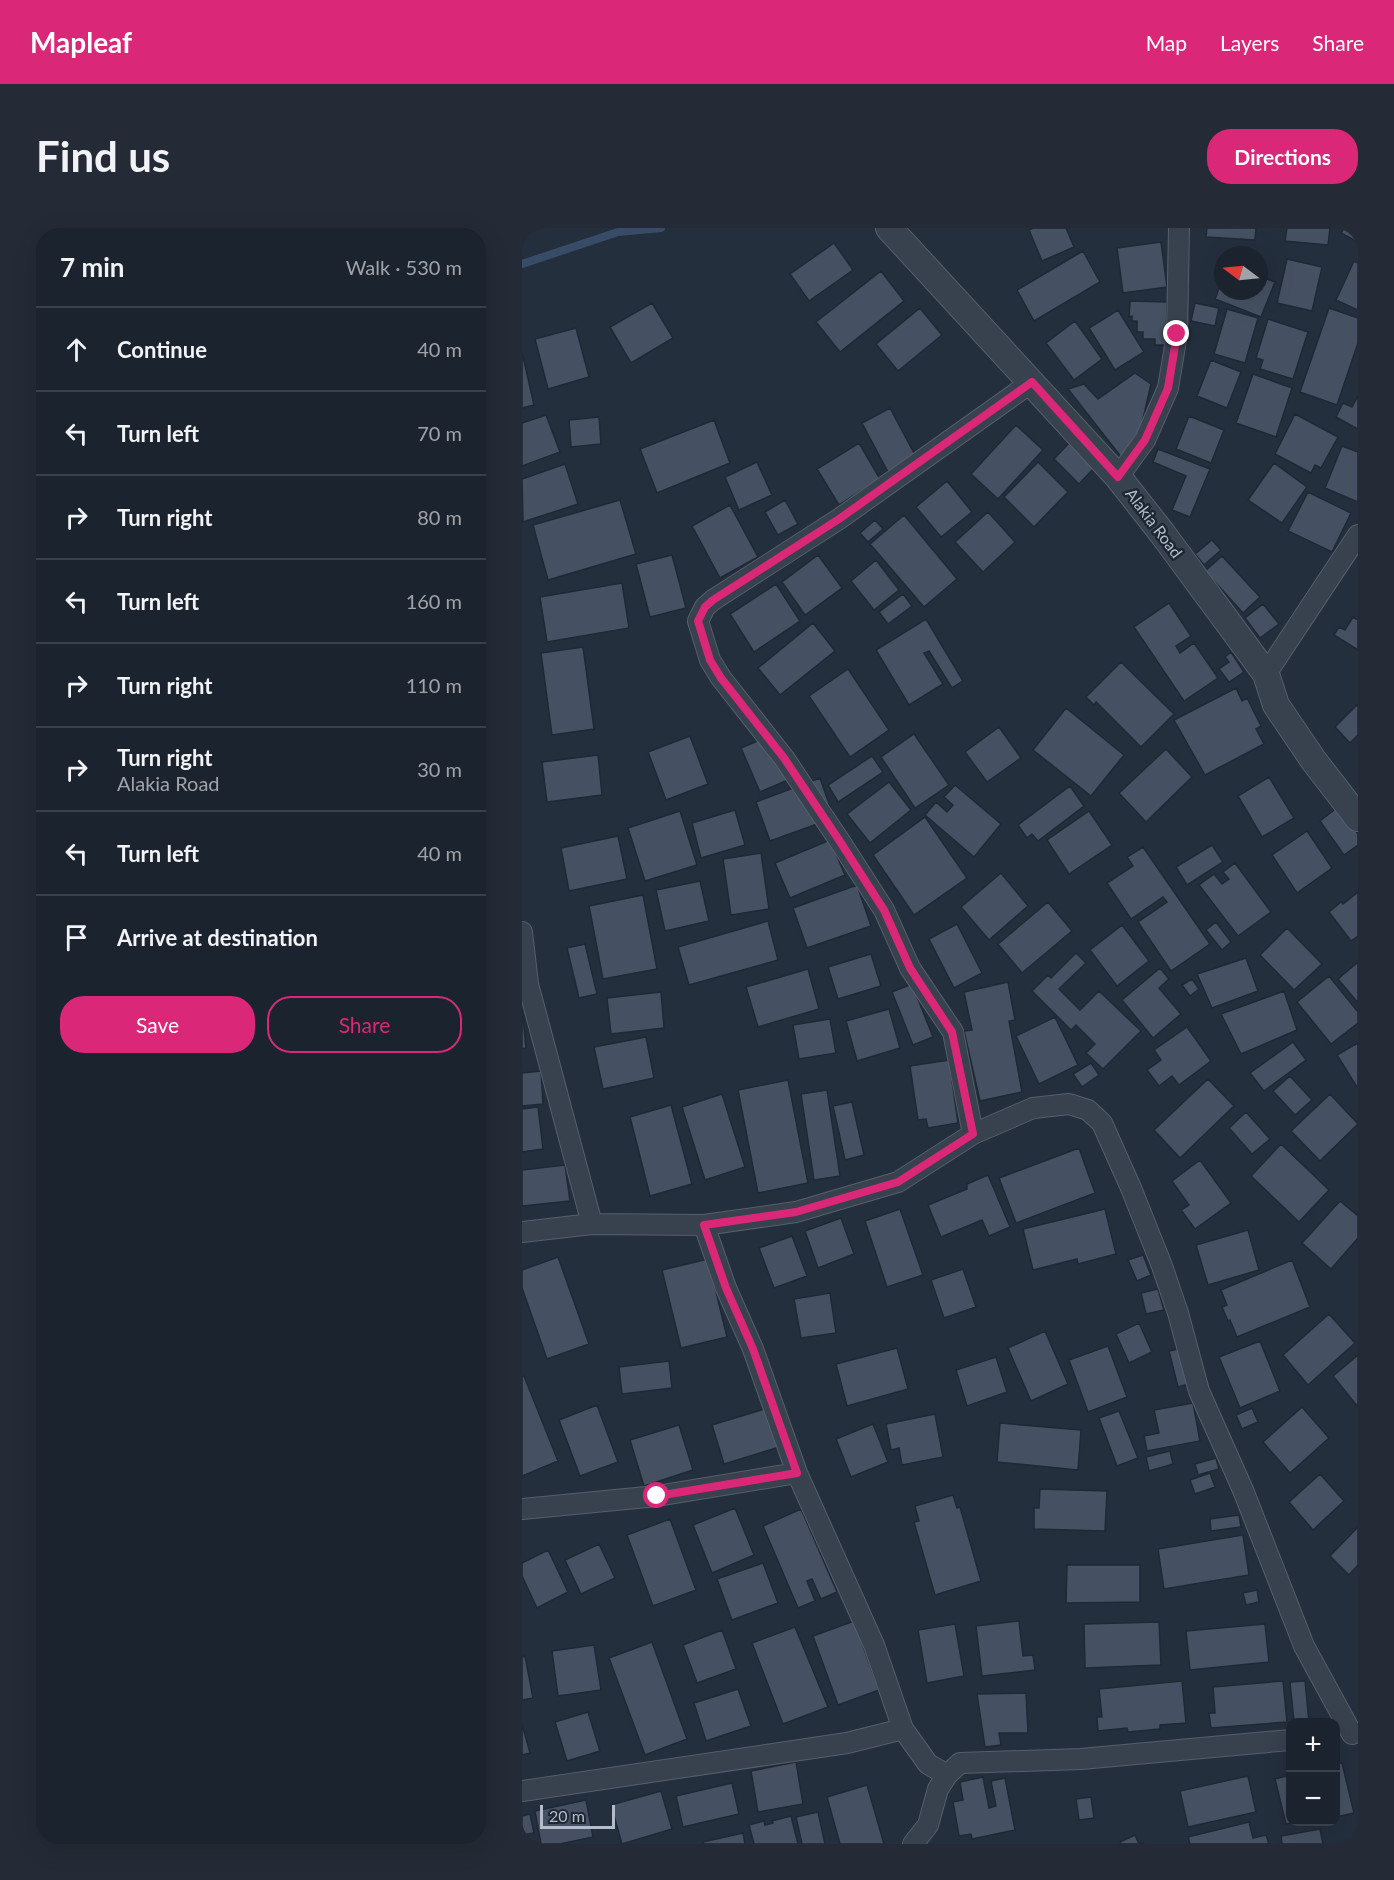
<!DOCTYPE html>
<html lang="en">
<head>
<meta charset="utf-8">
<style>
  body { margin:0; font-family:Lato,sans-serif; background:#242b36; color:#f1f3f6 }
  .controls { position:absolute; right:18px; bottom:18px; display:grid; overflow:hidden; border-radius:12px; box-shadow:0 6px 24px #0002 }
  .controls button { width:54px; height:54px; display:grid; place-items:center; padding:0; border:0; border-bottom:2px solid #39404a; background:#1b232e; color:#f1f3f6; font:30px sans-serif }
  .compass { position:absolute; left:692px; top:18px; width:54px; height:54px; border-radius:50%; background:#1b232e; box-shadow:0 6px 24px #0002; rotate:286deg }
  .scale { position:absolute; left:18px; bottom:15px; width:75px; box-sizing:border-box; padding-left:6px; border:3px solid #b4bcc9; border-top:0; font-size:16px; line-height:21px; white-space:nowrap; color:#b4bcc9; -webkit-text-stroke:4px #1d2633; paint-order:stroke }
  .stop { position:absolute; width:18px; height:18px; margin:-14px; border:4px solid #db2777; border-radius:50%; background:#fff }
  .stop.end { background:#db2777; border-color:#fff; box-shadow:0 2px 6px #0008 }
  .list { margin:0; padding:0; list-style:none }
  h2 { display:flex; justify-content:space-between; align-items:center; height:78px; margin:0; padding:0 24px; font-size:26px }
  h2 small { font-size:20px; font-weight:400; color:#a0a4aa }
  .list li { display:grid; grid-template-columns:39px 1fr auto; gap:18px; align-items:center; box-sizing:border-box; height:84px; padding:0 24px; border-top:2px solid #39404a }
  .list b { display:block; font-size:22px; white-space:nowrap }
  .list p { margin:0; font-size:20px; white-space:nowrap; color:#a0a4aa }
  .list em { font-size:20px; font-style:normal; color:#a0a4aa }
  .actions { display:flex; gap:12px; padding:18px 24px }
  .actions a { flex:1; padding:14px 0; border:2px solid #db2777; border-radius:24px; text-align:center; font-size:21px; color:#db2777 }
  .actions .main { background:#db2777; color:#fff }
  .icon { flex:none; width:33px; height:33px; fill:none; stroke:currentColor; stroke-width:2; stroke-linecap:round; stroke-linejoin:round }
  .map { position:relative; flex:none; width:836px; height:1616px; overflow:hidden; border-radius:24px }
  header { display:flex; align-items:center; gap:36px; box-sizing:border-box; height:84px; padding:0 30px; background:#db2777; color:#fff }
  header strong { font-size:28px }
  nav { display:flex; gap:33px; margin-inline-start:auto; font-size:21px }
  .intro { display:flex; align-items:center; justify-content:space-between; box-sizing:border-box; height:144px; padding:0 36px }
  h1 { margin:0; font-size:42px }
  .button { padding:15px 27px; border-radius:24px; background:#db2777; color:#fff; font-size:21px; font-weight:700 }
  main { display:flex; gap:36px; padding:0 36px }
  aside { flex:1; background:#1b232e; border-radius:24px; box-shadow:0 6px 24px #0002 }
  .map>svg:first-child { display:block }
  .lines { fill:none; stroke-linecap:round; stroke-linejoin:round }
  .stream { stroke:#394c67; stroke-width:8 }
  .building { fill:#455162; stroke:#1f2835; stroke-width:1.5 }
  .minor-casing { stroke:#565f6c; stroke-width:22 }
  .tertiary-casing { stroke:#565f6c; stroke-width:28 }
  .minor { stroke:#38414e; stroke-width:20 }
  .tertiary { stroke:#38414e; stroke-width:26 }
  .route { stroke:#db2777; stroke-width:8 }
  .labels { text-anchor:middle; stroke-width:5; stroke-linejoin:round; paint-order:stroke }
  .street-label { font-size:16px; fill:#b4bcc9; stroke:#1d2633 }
</style>
</head>
<body>
<header>
<strong>Mapleaf</strong>
<nav><a>Map</a><a>Layers</a><a>Share</a></nav>
</header>
<div class="intro"><h1>Find us</h1><a class="button">Directions</a></div>
<main>
<aside>
<h2>7 min<small>Walk · 530 m</small></h2>
<ul class="list">
<li><svg class="icon" aria-label="ahead" viewBox="0 0 24 24"><path d="M12 20V5M6 11l6-6 6 6"/></svg><div><b>Continue</b></div><em>40 m</em></li>
<li><svg class="icon" aria-label="left" viewBox="0 0 24 24"><path d="M17 20v-9H6M10 6l-5 5 5 5"/></svg><div><b>Turn left</b></div><em>70 m</em></li>
<li><svg class="icon" aria-label="right" viewBox="0 0 24 24"><path d="M7 20v-9h11M14 6l5 5-5 5"/></svg><div><b>Turn right</b></div><em>80 m</em></li>
<li><svg class="icon" aria-label="left" viewBox="0 0 24 24"><path d="M17 20v-9H6M10 6l-5 5 5 5"/></svg><div><b>Turn left</b></div><em>160 m</em></li>
<li><svg class="icon" aria-label="right" viewBox="0 0 24 24"><path d="M7 20v-9h11M14 6l5 5-5 5"/></svg><div><b>Turn right</b></div><em>110 m</em></li>
<li><svg class="icon" aria-label="right" viewBox="0 0 24 24"><path d="M7 20v-9h11M14 6l5 5-5 5"/></svg><div><b>Turn right</b><p>Alakia Road</p></div><em>30 m</em></li>
<li><svg class="icon" aria-label="left" viewBox="0 0 24 24"><path d="M17 20v-9H6M10 6l-5 5 5 5"/></svg><div><b>Turn left</b></div><em>40 m</em></li>
<li><svg class="icon" aria-label="arrive" viewBox="0 0 24 24"><path d="M6 21V4h12l-3 4 3 4H6"/></svg><div><b>Arrive at destination</b></div></li>
</ul>
<div class="actions"><a class="main">Save</a><a>Share</a></div>
</aside>
<div class="map">
<svg width="836" height="1616" viewBox="0 0 836 1616">
  <rect width="100%" height="100%" fill="#242f3e"/>
  <g class="lines">
    <path class="stream" d="M0,36L96,4L139,0"/>
  </g>
  <path class="building" d="M511,0H544L552,19L520,33L507,2Z
    M685,0H734L733,12L684,9Z
    M765,0H808L806,17L763,13Z
    M822,0H836V14L819,5Z
    M639,14L645,59L601,65L595,20Z
    M312,15L331,42L287,73L268,46Z
    M561,23L578,54L512,93L495,62Z
    M765,31L800,39L790,83L755,75Z
    M832,33L836,35V82L814,72Z
    M359,43L382,73L318,124L294,94Z
    M737,48L753,54L739,89L693,71L701,50V63H737Z
    M608,73L645,74L644,117H633V111H621V104H615V93H610V88L607,89Z
    M130,75L151,110L109,135L88,99Z
    M673,75L697,80L693,98L669,93Z
    M398,80L420,107L376,143L354,116Z
    M807,80L836,90V115L815,177L778,164Z
    M705,81L736,90L723,135L692,126Z
    M596,82L622,124L593,142L567,100Z
    M746,91L786,104L771,151L738,141L741,132L734,130Z
    M553,93L580,131L552,152L524,115Z
    M54,100L67,149L26,161L13,111Z
    M0,124L12,177L0,180Z
    M689,132L719,144L705,180L675,168Z
    M613,145L629,156L615,217L600,230L546,161L562,156L576,171Z
    M731,146L770,160L754,209L714,195Z
    M836,168V201L814,189L821,175L830,179Z
    M368,180L394,229L366,244L340,195Z
    M773,186L816,209L799,240L793,237L789,245L753,226Z
    M24,187L38,224L0,238V195Z
    M667,188L702,202L689,235L654,221Z
    M77,189L79,216L49,219L47,192Z
    M192,192L208,235L135,265L118,221Z
    M494,197L521,222L476,271L449,246Z
    M337,215L358,251L317,277L295,241Z
    M547,215L572,240L557,256L532,231Z
    M820,218L836,224V274L803,260Z
    M636,221L688,241L668,289L650,282L664,248L631,234Z
    M235,234L250,267L217,282L203,249Z
    M516,234L546,264L512,299L482,269Z
    M752,235L785,259L760,295L726,272Z
    M43,236L56,276L1,294L0,251Z
    M425,253L450,284L419,309L394,279Z
    M786,264L829,285L810,324L766,303Z
    M98,272L114,326L26,352L11,297Z
    M263,272L276,296L256,307L243,284Z
    M208,277L236,329L198,350L170,298Z
    M466,284L493,314L461,344L433,314Z
    M382,287L435,351L402,379L348,316Z
    M353,292L361,301L346,314L338,305Z
    M690,312L699,322L682,337L673,326Z
    M150,327L164,380L128,389L114,336Z
    M296,327L320,360L283,387L260,354Z
    M700,328L738,369L721,385L683,343Z
    M354,332L377,362L352,382L329,353Z
    M100,355L107,400L25,414L18,369Z
    M254,356L278,393L232,424L208,386Z
    M381,366L390,378L366,396L357,384Z
    M647,375L669,408L654,418L658,425L672,415L696,450L662,473L612,399Z
    M741,376L757,396L738,410L723,390Z
    M831,389L836,392V422L812,407L817,399L823,402Z
    M404,391L441,453L430,460L407,423L402,425L421,456L387,477L354,422Z
    M291,395L313,423L258,467L236,440Z
    M61,419L72,501L30,507L19,425Z
    M709,424L722,444L707,454L697,441L707,434L703,429Z
    M599,434L652,486L619,519L574,474L572,477L564,469Z
    M326,441L367,502L328,529L287,468Z
    M714,460L720,473L725,470L739,498L734,501L742,516L683,547L652,492Z
    M836,476V507L828,515L813,499Z
    M544,480L602,527L569,568L511,522Z
    M477,499L499,530L465,554L443,524Z
    M254,505L273,549L238,564L219,520Z
    M392,506L427,557L393,580L359,529Z
    M168,508L186,556L144,572L126,524Z
    M644,521L670,549L624,594L597,565Z
    M76,527L80,567L25,574L20,534Z
    M350,528L361,544L316,574L306,557Z
    M747,549L772,590L740,609L716,568Z
    M298,550L312,590L248,613L234,574Z
    M367,554L389,582L348,615L325,586Z
    M433,557L479,596L452,629L403,587L414,574L425,584L431,577L422,569Z
    M548,558L562,578L516,613L510,606L505,610L496,597Z
    M816,579L836,606V617L822,627L798,593Z
    M213,582L223,617L179,630L170,595Z
    M158,583L175,637L123,653L106,600Z
    M567,583L590,617L547,646L525,612Z
    M403,589L445,650L392,687L351,627Z
    M785,603L810,640L775,665L750,627Z
    M96,608L105,651L47,663L39,620Z
    M308,612L323,647L268,670L253,635Z
    M690,617L701,634L665,657L654,639Z
    M621,619L688,716L649,743L616,694L645,674L641,669L609,691L585,655L611,638L605,629Z
    M239,625L247,681L209,687L201,631Z
    M713,635L749,684L716,708L677,657L692,646L700,656L707,651L701,644Z
    M479,645L506,678L467,712L439,679Z
    M178,653L187,693L143,703L134,662Z
    M335,657L349,698L285,720L271,680Z
    M836,664V708L829,713L807,684L819,674L821,676Z
    M121,667L135,741L81,751L67,678Z
    M526,674L550,703L500,745L476,716Z
    M246,693L256,732L167,757L156,719Z
    M694,694L709,714L700,722L684,702Z
    M435,696L460,745L432,760L407,711Z
    M600,697L627,733L595,758L568,722Z
    M765,700L800,736L772,762L738,727Z
    M63,716L75,766L57,770L45,720Z
    M554,725L564,735L537,761L558,782L577,763L619,803L581,841L564,825L573,816L554,797L549,802L510,763L526,747L529,750Z
    M349,726L359,758L316,771L306,739Z
    M724,730L736,763L690,780L675,746Z
    M836,734V775L816,751Z
    M638,740L647,751L637,760L659,786L631,810L600,772Z
    M286,741L297,781L236,799L224,759Z
    M807,748L836,784V795L809,816L775,774Z
    M670,751L677,761L668,768L660,757Z
    M486,754L493,792L487,793L500,864L458,873L442,803L450,802L442,764Z
    M390,756L411,809L391,817L370,764Z
    M762,763L775,802L719,826L699,786Z
    M139,764L142,800L89,806L85,770Z
    M0,779L4,820L0,821Z
    M367,781L378,820L335,833L324,793Z
    M533,789L556,837L517,856L494,808Z
    M308,791L314,825L277,831L271,797Z
    M665,799L689,833L657,857L650,848L637,858L625,842L639,832L632,822Z
    M124,809L132,850L81,861L72,819Z
    M771,814L784,832L742,863L728,845Z
    M836,815V859H835L815,827Z
    M427,832L436,895L406,900L404,891L396,892L388,838Z
    M569,835L577,847L560,859L551,846Z
    M19,843L21,876L0,878V845Z
    M768,848L790,872L773,887L751,863Z
    M686,851L712,878L658,930L632,902Z
    M266,852L286,955L236,965L216,862Z
    M305,862L318,948L292,952L279,866Z
    M200,866L223,939L183,952L160,879Z
    M808,866L836,896L798,933L769,903Z
    M330,874L342,927L323,932L311,878Z
    M149,877L170,956L128,968L108,889Z
    M16,879L21,921L0,924V881Z
    M724,884L748,911L730,926L707,900Z
    M759,916L807,962L777,994L729,948Z
    M557,920L573,965L494,995L477,950Z
    M678,932L709,975L673,1001L659,982L667,977L650,953Z
    M43,937L48,973L0,978V942Z
    M466,947L488,999L467,1008L460,992L419,1009L406,977L445,961V956Z
    M818,973L836,988V1010L809,1041L780,1015Z
    M378,981L401,1047L365,1059L343,993Z
    M583,981L594,1026L556,1036L555,1031L511,1042L501,1001Z
    M319,990L332,1026L296,1040L283,1003Z
    M726,1002L737,1042L686,1057L674,1017Z
    M270,1008L285,1048L252,1060L237,1020Z
    M621,1027L629,1047L615,1053L606,1032Z
    M36,1029L67,1116L25,1131L0,1060V1042Z
    M186,1031L205,1109L159,1120L140,1042Z
    M770,1032L788,1079L715,1109L708,1092L706,1093L700,1079L705,1077L699,1062Z
    M441,1041L454,1079L422,1090L409,1052Z
    M636,1061L642,1082L624,1086L619,1065Z
    M308,1065L314,1105L279,1110L272,1071Z
    M807,1086L833,1115L786,1157L761,1127Z
    M617,1095L630,1124L607,1135L594,1106Z
    M523,1103L546,1156L509,1173L486,1120Z
    M738,1113L758,1163L718,1180L697,1129Z
    M586,1118L605,1169L566,1184L547,1132Z
    M375,1120L386,1161L325,1178L314,1136Z
    M661,1120L670,1155L656,1159L647,1123Z
    M836,1127V1179L811,1148Z
    M474,1129L485,1164L445,1178L434,1142Z
    M147,1133L150,1160L100,1166L97,1139Z
    M2,1148L36,1233L0,1248V1149Z
    M671,1175L678,1213L625,1223L622,1208L637,1205L632,1182Z
    M75,1177L96,1234L58,1248L37,1192Z
    M249,1179L261,1218L202,1236L190,1197Z
    M780,1179L807,1210L768,1245L741,1214Z
    M730,1180L736,1194L720,1201L714,1187Z
    M597,1183L616,1230L595,1238L577,1190Z
    M413,1186L421,1229L380,1237L377,1220L369,1222L364,1196Z
    M478,1195L559,1202L556,1242L475,1234Z
    M351,1196L366,1234L329,1249L314,1211Z
    M157,1197L171,1242L122,1258L108,1212Z
    M648,1223L651,1236L627,1243L624,1229Z
    M694,1230L697,1241L676,1247L673,1236Z
    M688,1245L693,1259L673,1266L668,1252Z
    M798,1246L822,1273L791,1302L767,1274Z
    M518,1261L585,1263L583,1303L512,1301V1280H517Z
    M431,1267L435,1280L438,1279L459,1353L413,1367L392,1294L397,1293L393,1278Z
    M213,1280L232,1327L190,1345L171,1297Z
    M279,1281L315,1364L299,1371L290,1351L285,1353L293,1373L276,1380L241,1298Z
    M717,1287L719,1299L689,1303L688,1291Z
    M148,1291L174,1362L131,1378L105,1307Z
    M836,1299V1337L827,1347L808,1328Z
    M721,1307L727,1347L642,1361L636,1321Z
    M77,1316L93,1350L59,1366L43,1332Z
    M26,1322L46,1364L15,1380L0,1348V1335Z
    M241,1335L256,1375L210,1392L195,1351Z
    M545,1337H618V1374L544,1375Z
    M735,1362L737,1374L724,1377L721,1365Z
    M332,1393L357,1462L316,1477L291,1408Z
    M497,1393L501,1428L511,1427L513,1442L460,1448L454,1398Z
    M637,1394L639,1437L563,1440L562,1396Z
    M433,1396L442,1448L405,1455L396,1402Z
    M743,1396L747,1434L668,1442L664,1403Z
    M273,1399L306,1479L261,1496L230,1415Z
    M200,1402L214,1441L175,1455L161,1417Z
    M130,1414L165,1511L123,1527L87,1430Z
    M72,1417L79,1462L36,1468L30,1423Z
    M3,1428L11,1470L0,1472V1429Z
    M660,1453L664,1495L638,1497V1501L606,1504L605,1500L576,1503L575,1489H580L577,1461Z
    M761,1453L765,1494L689,1500L687,1485H693L691,1459Z
    M783,1453L787,1494H768V1507L767,1494H772L768,1454Z
    M216,1461L229,1498L184,1513L172,1475Z
    M504,1465L506,1505H477L479,1517L463,1519L455,1466Z
    M66,1484L78,1523L45,1533L33,1494Z
    M0,1496L8,1525L0,1527Z
    M274,1534L281,1576L236,1584L229,1543Z
    M820,1535L832,1585L814,1589V1536Z
    M768,1547V1594H773L764,1596L753,1551Z
    M726,1548L734,1584L666,1599L658,1563Z
    M461,1549L467,1580L474,1578L469,1553L483,1550L493,1602L450,1611L449,1606L437,1608L431,1574L441,1572L438,1554Z
    M210,1555L217,1586L161,1599L154,1568Z
    M345,1557L362,1616H318L305,1569Z
    M139,1563L150,1601L100,1616L89,1577Z
    M569,1569L572,1590L557,1592L554,1571Z
    M64,1572L71,1609L38,1616H19L13,1583Z
    M296,1584L303,1616H280L274,1589Z
    M8,1586L12,1605L0,1607V1588Z
    M269,1588L276,1616H232L227,1597L242,1593L243,1597L251,1595L250,1593Z
    M727,1594L731,1610L744,1607L747,1616H668L666,1609Z
    M798,1601L801,1616H760L759,1608Z
    M221,1605L223,1616H181V1614Z
    M613,1607L617,1616L621,1614L622,1616H599L598,1614Z"/>
  <g class="lines">
    <defs>
      <path id="minor" d="M596,249L623,212L646,160L655,106L657,0
        M744,446L836,307
        M0,704L6,756L70,996
        M451,906L431,804L388,740L362,682L319,615L262,530L199,450L188,432L176,393L183,379L191,372L317,291L510,154
        M182,997L204,1060L231,1121L275,1245L352,1417L381,1501L406,1536L425,1547
        M0,1004L70,996L182,997L274,984L376,954L451,906L511,880L547,876L566,882L580,895L609,960L640,1038L656,1085L677,1163L721,1262L782,1418L830,1506
        M0,1281L135,1268L275,1245
        M0,1563L325,1515L381,1501
        M391,1616L406,1597L416,1561L425,1547L438,1535L559,1531L768,1512"/>
      <path id="tertiary" d="M367,0L596,249L640,305L744,446L754,477L792,533L836,590"/>
    </defs>
    <use href="#minor" class="minor-casing"/>
    <use href="#tertiary" class="tertiary-casing"/>
    <use href="#minor" class="minor"/>
    <use href="#tertiary" class="tertiary"/>
  </g>
  <g class="lines">
    <path class="route" d="M135,1268L275,1245L231,1121L204,1060L182,997L274,984L376,954L451,906L430,804L388,740L362,682L319,615L262,530L199,450L188,432L176,393L183,379L191,372L317,291L510,154L596,249L623,212L646,160L655,106"/>
  </g>
  <g class="labels">
    <g class="street-label">
      <text transform="translate(632 295) rotate(53)" y="6">Alakia Road</text>
    </g>
  </g>
</svg>
<div class="controls">
<button>+</button>
<button>−</button>
</div>
<svg class="compass" viewBox="-18 -18 36 36"><path d="M0-13l5 13h-10z" fill="#e53935"/><path d="M0 13l5-13h-10z" fill="#a0a4aa"/></svg>
<div class="scale">20 m</div>
<div class="stop" style="left:135px;top:1268px"></div>
<div class="stop end" style="left:655px;top:106px"></div>
</div>
</main>
</body>
</html>
